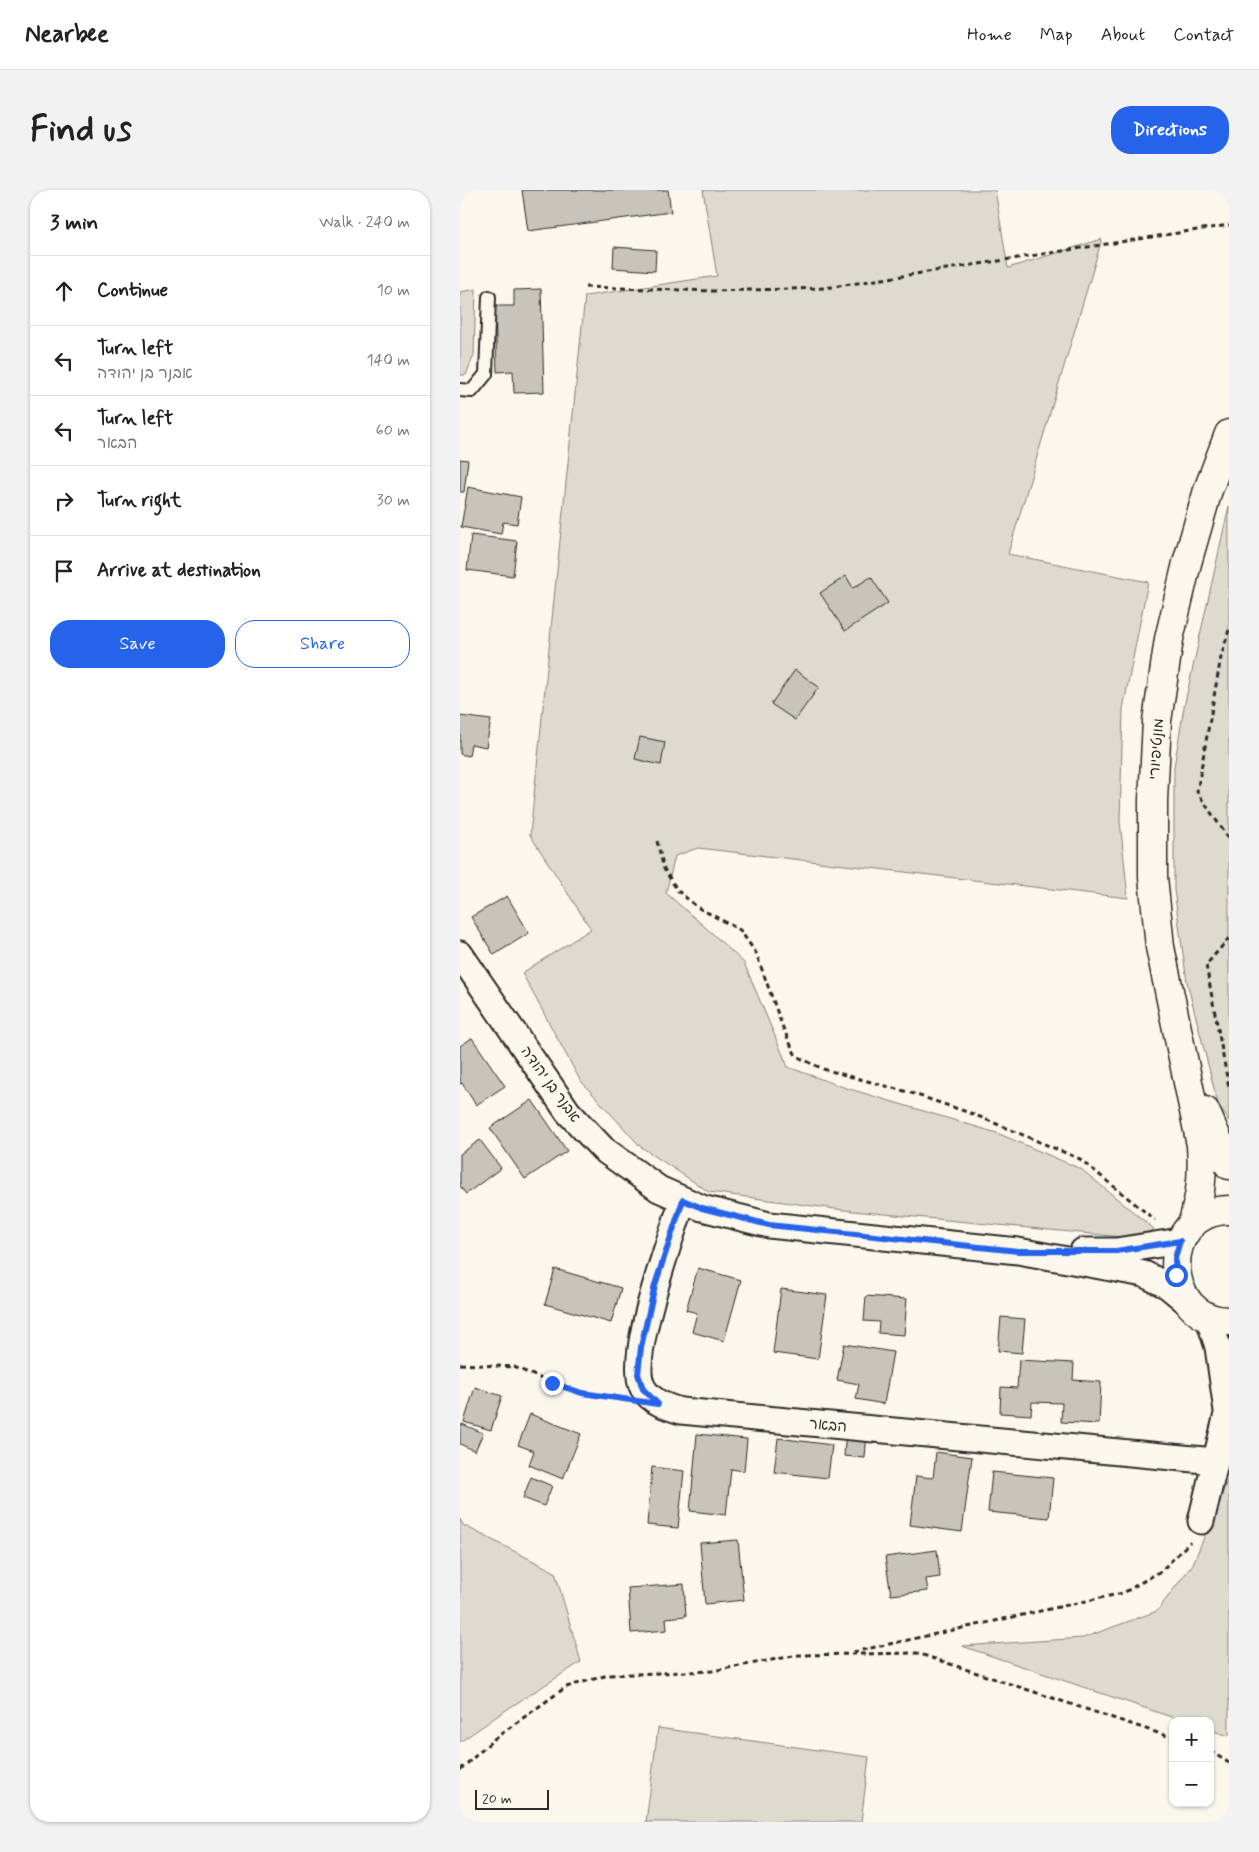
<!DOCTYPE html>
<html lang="en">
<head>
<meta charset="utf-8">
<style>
  body { margin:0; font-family:Mynerve,"Playpen Sans Hebrew",sans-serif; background:#f2f2f2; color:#222 }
  .controls { position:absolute; right:15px; bottom:15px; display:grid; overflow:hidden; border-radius:10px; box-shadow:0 1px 4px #0004 }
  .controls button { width:45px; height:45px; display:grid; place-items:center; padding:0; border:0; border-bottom:1px solid #e0e0e0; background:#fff; color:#222; font:25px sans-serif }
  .scale { position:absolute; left:15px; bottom:12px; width:74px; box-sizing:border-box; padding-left:5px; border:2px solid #2b2b2b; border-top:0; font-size:14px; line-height:18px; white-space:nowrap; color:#2b2b2b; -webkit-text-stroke:4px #fbf7ec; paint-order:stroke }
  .stop { position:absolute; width:15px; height:15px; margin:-11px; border:4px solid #2563eb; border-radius:50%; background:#fff }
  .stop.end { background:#2563eb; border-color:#fff; box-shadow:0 1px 5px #0008 }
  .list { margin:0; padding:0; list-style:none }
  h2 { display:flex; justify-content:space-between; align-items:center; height:65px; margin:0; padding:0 20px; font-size:21px }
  h2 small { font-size:16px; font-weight:400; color:#767676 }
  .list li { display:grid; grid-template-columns:32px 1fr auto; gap:15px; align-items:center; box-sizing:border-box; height:70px; padding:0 20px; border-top:1px solid #e0e0e0 }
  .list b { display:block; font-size:19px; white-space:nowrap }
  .list p { margin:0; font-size:16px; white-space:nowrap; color:#767676 }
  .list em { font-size:16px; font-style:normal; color:#767676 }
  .actions { display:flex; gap:10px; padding:15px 20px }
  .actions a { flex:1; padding:11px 0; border:1px solid #2563eb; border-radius:20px; text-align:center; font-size:18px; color:#2563eb }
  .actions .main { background:#2563eb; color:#fff }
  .icon { flex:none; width:28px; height:28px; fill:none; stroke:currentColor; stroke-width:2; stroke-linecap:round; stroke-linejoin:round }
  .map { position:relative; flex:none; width:769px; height:1632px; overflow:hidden; border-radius:20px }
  header { display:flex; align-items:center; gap:30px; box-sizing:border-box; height:70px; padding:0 25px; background:#fff; border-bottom:1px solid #e0e0e0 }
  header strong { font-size:24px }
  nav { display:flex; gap:28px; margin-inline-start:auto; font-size:18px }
  .intro { display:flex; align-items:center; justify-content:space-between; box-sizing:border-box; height:120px; padding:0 30px }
  h1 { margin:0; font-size:35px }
  .button { padding:12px 22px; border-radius:20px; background:#2563eb; color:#fff; font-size:18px; font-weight:700 }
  main { display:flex; gap:30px; padding:0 30px }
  aside { flex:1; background:#fff; border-radius:20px; box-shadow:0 1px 4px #0004 }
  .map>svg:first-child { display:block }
  .green { fill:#dddad0; stroke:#84827e }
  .building { fill:#c7c4bc; stroke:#2b2b2b }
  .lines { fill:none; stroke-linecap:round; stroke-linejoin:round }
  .service-casing { stroke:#2b2b2b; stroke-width:16 }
  .minor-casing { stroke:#2b2b2b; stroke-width:29 }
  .tertiary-casing { stroke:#2b2b2b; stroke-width:31 }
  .path { stroke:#2b2b2b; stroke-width:3; stroke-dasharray:5 4; stroke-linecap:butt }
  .service { stroke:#fbf7ec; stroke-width:12 }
  .minor { stroke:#fbf7ec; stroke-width:25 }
  .tertiary { stroke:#fbf7ec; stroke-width:28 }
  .route { stroke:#2563eb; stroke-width:6 }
  .labels { text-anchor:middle; stroke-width:4; stroke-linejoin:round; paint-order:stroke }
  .street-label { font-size:15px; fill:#2b2b2b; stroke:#fbf7ec }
</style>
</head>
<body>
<header>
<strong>Nearbee</strong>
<nav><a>Home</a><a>Map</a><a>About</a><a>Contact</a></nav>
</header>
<div class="intro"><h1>Find us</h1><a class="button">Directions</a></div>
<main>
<aside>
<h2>3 min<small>Walk · 240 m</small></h2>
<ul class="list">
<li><svg class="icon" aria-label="ahead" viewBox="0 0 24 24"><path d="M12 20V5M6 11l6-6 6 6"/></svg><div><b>Continue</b></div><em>10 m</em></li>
<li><svg class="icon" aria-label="left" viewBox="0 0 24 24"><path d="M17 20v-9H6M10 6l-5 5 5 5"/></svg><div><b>Turn left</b><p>אבנר בן יהודה</p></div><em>140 m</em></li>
<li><svg class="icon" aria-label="left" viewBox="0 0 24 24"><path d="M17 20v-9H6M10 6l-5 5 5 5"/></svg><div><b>Turn left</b><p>הבאר</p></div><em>60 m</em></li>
<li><svg class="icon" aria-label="right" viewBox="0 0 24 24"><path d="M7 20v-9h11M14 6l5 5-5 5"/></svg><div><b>Turn right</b></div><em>30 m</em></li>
<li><svg class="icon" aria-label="arrive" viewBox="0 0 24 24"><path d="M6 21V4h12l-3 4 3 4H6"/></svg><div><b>Arrive at destination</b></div></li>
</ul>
<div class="actions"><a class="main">Save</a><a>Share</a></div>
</aside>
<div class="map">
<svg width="769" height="1632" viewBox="0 0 769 1632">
  <rect width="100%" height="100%" fill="#fbf7ec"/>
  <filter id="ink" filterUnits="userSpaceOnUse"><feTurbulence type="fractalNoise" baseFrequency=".02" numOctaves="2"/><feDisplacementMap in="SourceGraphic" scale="10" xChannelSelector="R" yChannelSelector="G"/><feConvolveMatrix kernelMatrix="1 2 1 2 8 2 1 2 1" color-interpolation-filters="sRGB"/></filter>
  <g filter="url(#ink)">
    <path class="green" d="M243,0H535L548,78L642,49L548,364L688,392L663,519L660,631L668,708L238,658L215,666L206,703L253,744L284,773L328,877L383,897L537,943L621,979L694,1039L683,1049L383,1020L249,1002L181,957L120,890L62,783L131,739L70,645L125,106L257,86Z
      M16,99L14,165L6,185H0V102Z
      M769,316V931L758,914L727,792L714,700V577L724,517Z
      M769,1287V1546L750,1540V1531H723L502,1456L623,1448L697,1421L733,1374Z
      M0,1329L3,1335L95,1382L121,1472L49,1518L0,1552Z
      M198,1538L409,1567L401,1632H186Z"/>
    <path class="building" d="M62,0H208L211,22L68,41Z
      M154,57L196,60L195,81L153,78Z
      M81,99L84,202L54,203L53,181L37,182L35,116H54V100Z
      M0,269L8,270L4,302H0Z
      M8,297L61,307L57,334L43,332L41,344L1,337Z
      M11,345L57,351L53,386L7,380Z
      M386,386L393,398L411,387L428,413L385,441L360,403Z
      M335,480L359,497L335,530L311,514Z
      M0,526L31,530L26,557L11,554L9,566L0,564Z
      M180,547L205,552L201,575L175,569Z
      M47,706L69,743L34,765L11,727Z
      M12,848L45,896L16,915L2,893L0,894V856Z
      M72,910L107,961L65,989L30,938Z
      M20,950L41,978L6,1004L0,996V964Z
      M238,1078L281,1090L264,1151L232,1142L237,1123L226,1120Z
      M95,1079L161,1098L151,1133L85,1114Z
      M321,1099L367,1105L358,1169L313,1163Z
      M406,1106L447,1109L444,1145L418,1143L419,1132L404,1131Z
      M541,1127L565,1129L562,1163L538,1161Z
      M384,1154L433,1162L424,1214L396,1209L399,1194L377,1190Z
      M559,1170L614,1173L613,1190L641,1192L639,1234L601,1232L602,1213L572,1212L571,1225L540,1223L541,1197L557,1198Z
      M15,1197L42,1206L31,1240L4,1232Z
      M70,1224L121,1244L103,1289L69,1275L74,1261L58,1255Z
      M2,1234L23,1243L15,1261L0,1254V1238Z
      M386,1240L407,1242L405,1268L384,1266Z
      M237,1244L287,1249L284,1281L271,1279L266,1325L230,1321Z
      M318,1248L372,1255L368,1288L314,1282Z
      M476,1262L512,1267L502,1342L450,1335L456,1286L473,1288Z
      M192,1277L224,1281L218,1338L187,1335Z
      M532,1282L593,1288L589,1328L528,1322Z
      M71,1287L92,1296L84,1316L63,1308Z
      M278,1350L284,1410L245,1414L240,1353Z
      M477,1360L480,1387L466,1389L468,1401L431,1405L425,1367Z
      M224,1394L226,1426L206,1428L207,1440L171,1443L168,1398Z"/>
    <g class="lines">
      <defs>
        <path id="service" d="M0,200L12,201L26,184L29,107"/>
        <path id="minor" d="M0,764L108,922L143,959L199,999L242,1018L309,1035L558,1061L684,1084L708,1096L731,1115
          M223,1010C212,1045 166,1168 183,1198C191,1212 207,1217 221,1221L755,1271
          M623,1061H656L720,1051
          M748,1126L758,1157L767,1221
          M741,1331L769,1216"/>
        <path id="tertiary" d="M745,921L769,975
          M769,1020C696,1021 701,1132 769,1131
          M732,1035C741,1005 743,986 741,955L700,757L693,687V610L697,531L709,449L727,373L748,300L769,244"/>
      </defs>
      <use href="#service" class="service-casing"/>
      <use href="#minor" class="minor-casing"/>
      <use href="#tertiary" class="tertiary-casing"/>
      <path class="path" d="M125,97L254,101L365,98L769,35
        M769,440L761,467L737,602L769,649
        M197,651L204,679L218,701L237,717L280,740L296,763L323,838L336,866L363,879L448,902L513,924L620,969L695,1030
        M769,748L746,775L769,898
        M0,1174L54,1177L92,1193L123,1203L160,1208
        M393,1462L663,1403L701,1381L730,1352
        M750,1561L769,1573
        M0,1580L34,1549L106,1497L148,1485L252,1481L339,1465L457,1463L713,1548"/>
      <use href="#service" class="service"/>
      <use href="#minor" class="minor"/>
      <use href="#tertiary" class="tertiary"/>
    </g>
  </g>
  <g class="lines" filter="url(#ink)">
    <path class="route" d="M92,1193L122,1203L198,1214L183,1199L178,1184L181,1157L195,1095L223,1010L242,1018L309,1035L558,1061H656L720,1051L715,1068L716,1085"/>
  </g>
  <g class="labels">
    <g class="street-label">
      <text transform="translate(696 559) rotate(-86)" y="5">מונטיפיורי</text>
      <text transform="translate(91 894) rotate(54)" y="5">אבנר בן יהודה</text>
      <text transform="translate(368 1235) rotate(5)" y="5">הבאר</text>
    </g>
  </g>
</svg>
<div class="controls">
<button>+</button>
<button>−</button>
</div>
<div class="scale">20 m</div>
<div class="stop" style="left:716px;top:1085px"></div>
<div class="stop end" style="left:92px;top:1193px"></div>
</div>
</main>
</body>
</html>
